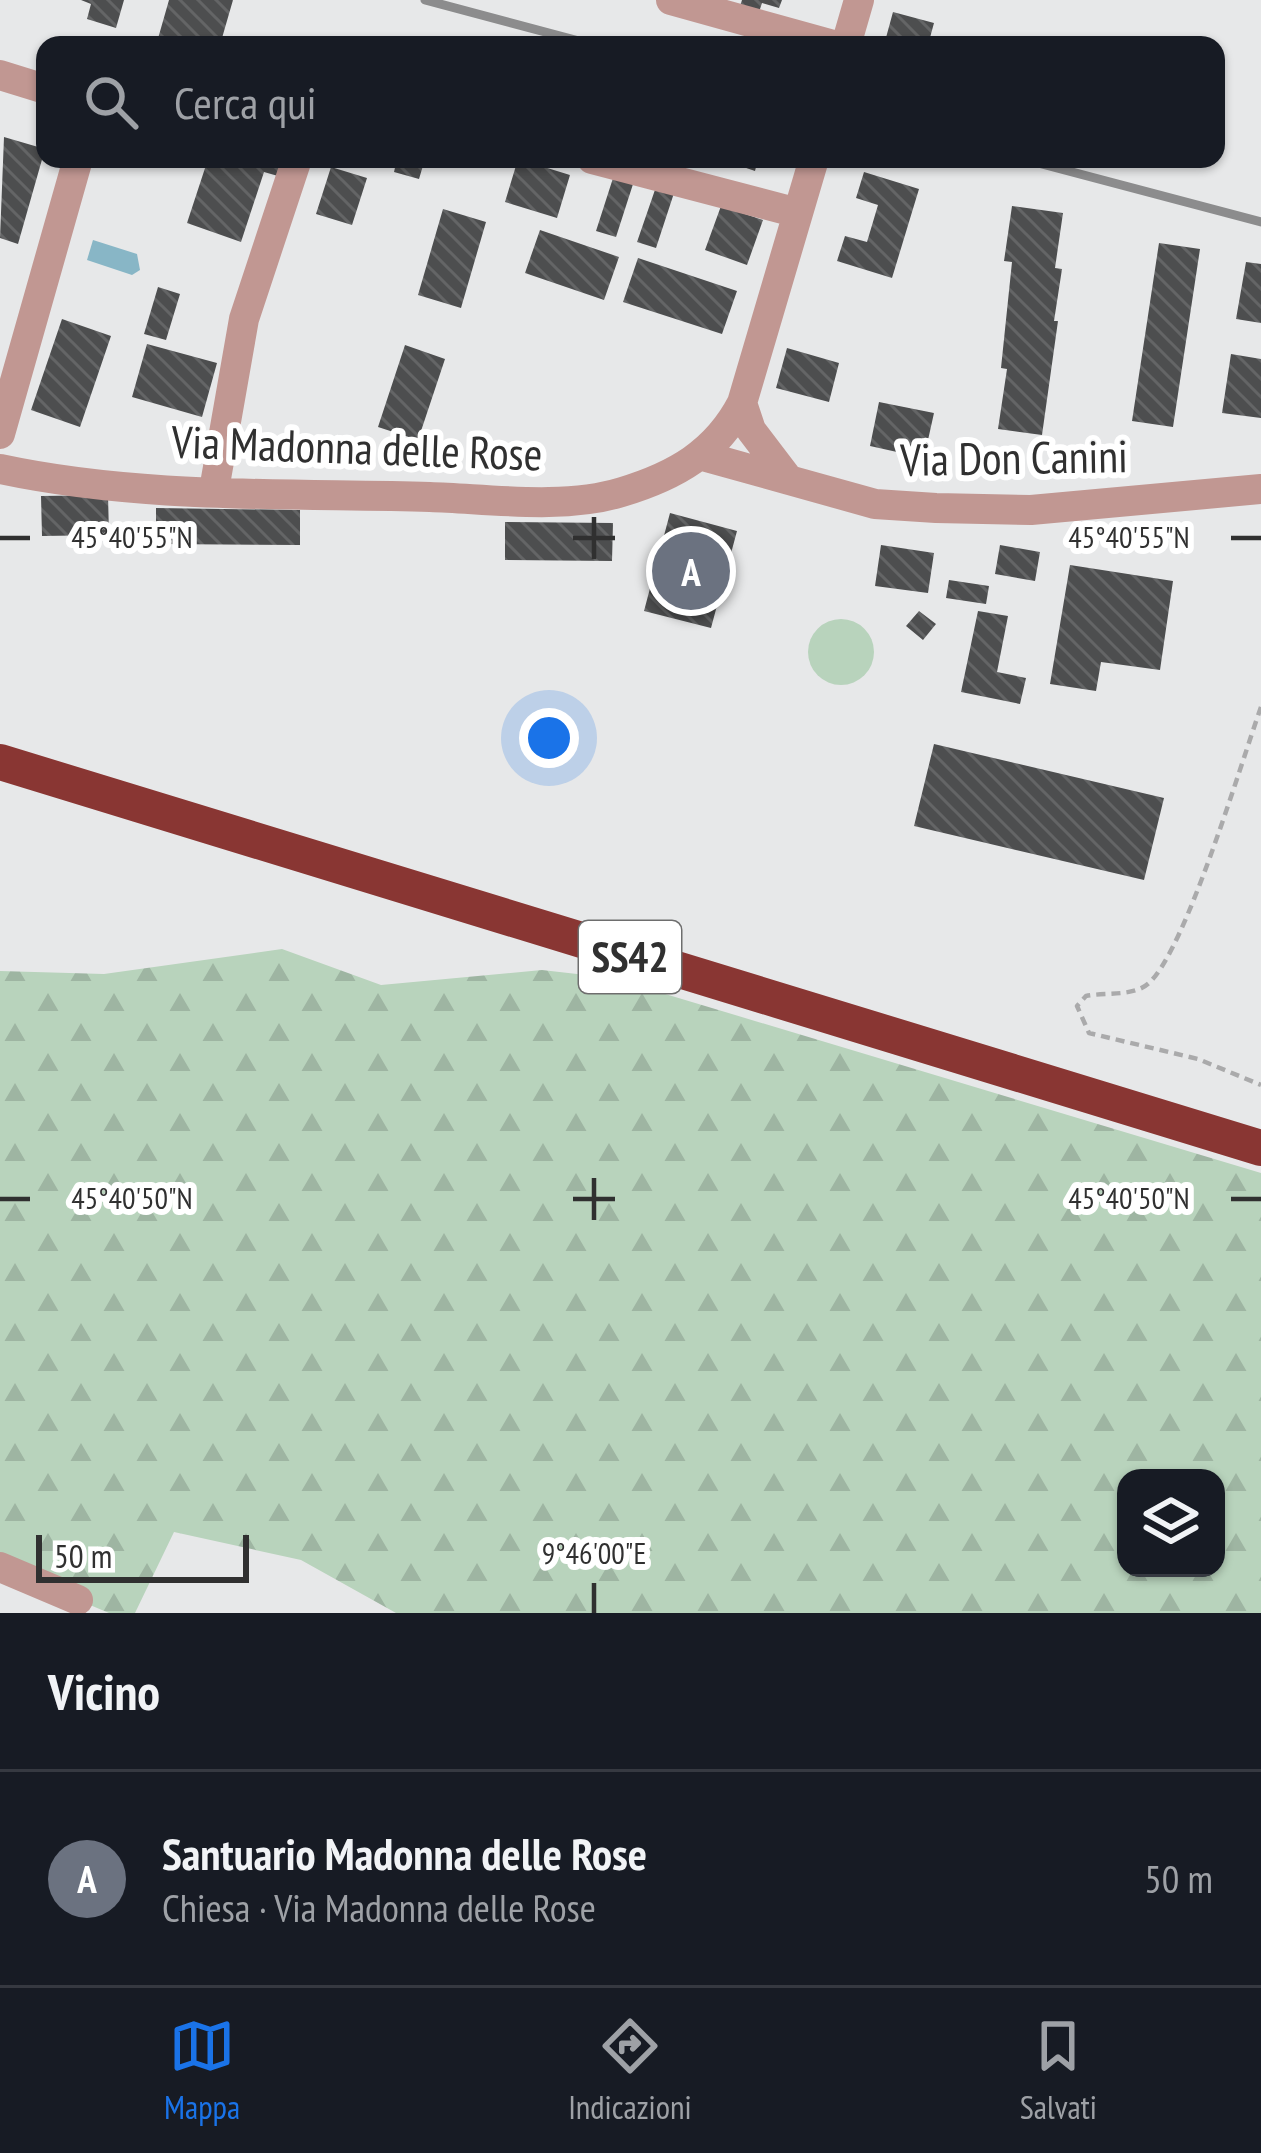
<!DOCTYPE html>
<html lang="it">
<head>
<meta charset="utf-8">
<style>
  body { margin:0; font-family:"PT Sans Narrow",sans-serif; background:#20242c; color:#f1f3f6 }
  .controls { position:absolute; right:36px; bottom:36px; display:grid; overflow:hidden; border-radius:24px; box-shadow:0 3px 9px #0004 }
  .controls button { width:108px; height:108px; display:grid; place-items:center; padding:0; border:0; border-bottom:3px solid #363941; background:#171b24; color:#f1f3f6; font:60px sans-serif }
  .scale { position:absolute; left:36px; bottom:30px; width:213px; box-sizing:border-box; padding-left:12px; border:6px solid #303030; border-top:0; font-size:33px; line-height:42px; white-space:nowrap; color:#303030; -webkit-text-stroke:9px #fff; paint-order:stroke }
  .you { position:absolute; left:549px; top:738px; width:42px; height:42px; margin:-30px; border:9px solid #fff; border-radius:50%; background:#1a73e8; box-shadow:0 0 0 18px #1a73e833 }
  .badge { display:grid; place-items:center; width:78px; height:78px; border-radius:50%; background:#1a73e8; color:#fff; font-size:39px; font-weight:700 }
  .pin { position:absolute; translate:-50% -50%; border:6px solid #fff; box-shadow:0 3px 12px #0006 }
  .list { margin:0; padding:0; list-style:none }
  h2 { display:flex; justify-content:space-between; align-items:center; height:156px; margin:0; padding:0 48px; font-size:51px }
  h2 small { font-size:39px; font-weight:400; color:#9ea1a6 }
  .list li { display:grid; grid-template-columns:78px 1fr auto; gap:36px; align-items:center; box-sizing:border-box; height:216px; padding:0 48px; border-top:3px solid #363941 }
  .list b { display:block; font-size:45px; white-space:nowrap }
  .list p { margin:0; font-size:39px; white-space:nowrap; color:#9ea1a6 }
  .list em { font-size:39px; font-style:normal; color:#9ea1a6 }
  .icon { flex:none; width:66px; height:66px; fill:none; stroke:currentColor; stroke-width:2; stroke-linecap:round; stroke-linejoin:round }
  .map { position:relative; flex:none; width:1261px; height:1613px; overflow:hidden }
  .search { position:absolute; background:#171b24; box-shadow:0 3px 9px #0004; left:36px; right:36px; top:36px; height:132px; display:flex; align-items:center; gap:30px; box-sizing:border-box; padding:0 42px; border-radius:24px; color:#9ea1a6; font-size:45px }
  .sheet { height:372px; background:#171b24 }
  nav { display:flex; justify-content:space-around; align-items:center; box-sizing:border-box; height:168px; border-top:3px solid #363941; background:#171b24; font-size:33px; color:#9ea1a6 }
  nav a { display:grid; justify-items:center; gap:6px }
  nav .on { color:#1a73e8 }
  .map>svg:first-child { display:block }
  .forest { fill:url(#forest-firs); fill-rule:evenodd }
  .pitch { fill:#b8d3bc }
  .water { fill:#88b6c6 }
  .building { fill:url(#building-back-hatch) }
  .lines { fill:none; stroke-linecap:round; stroke-linejoin:round }
  .path { stroke:#aaaaab; stroke-width:4.5; stroke-dasharray:9 6; stroke-linecap:butt }
  .minor { stroke:#c19792; stroke-width:30 }
  .highway { stroke:#893633; stroke-width:36 }
  .rail { stroke:#8c8c8d; stroke-width:9 }
  .ticks { fill:none; stroke:#303030; stroke-width:4.5 }
  .labels { text-anchor:middle; stroke-width:12; stroke-linejoin:round; paint-order:stroke }
  .shield { fill:#fff; stroke:#6e6e6e; stroke-width:3 }
  .shield-label { font-size:42px; font-weight:bold; fill:#303030 }
  .street-label { font-size:45px; fill:#303030; stroke:#fff }
  .ticks-label { font-size:30px; text-anchor:middle; fill:#303030; stroke:#fff; stroke-width:12; stroke-linejoin:round; paint-order:stroke }
</style>
</head>
<body>
<div class="map">
<svg width="1261" height="1613" viewBox="0 0 1261 1613">
  <defs>
    <pattern id="forest-firs" width="22" height="20" patternUnits="userSpaceOnUse" patternTransform="scale(3)"><rect width="22" height="20" fill="#b8d3bc"/><path d="M5 1l3.5 6h-7zM16 11l3.5 6h-7z" fill="#9eb5a2"/></pattern>
    <pattern id="building-back-hatch" width="6" height="6" patternUnits="userSpaceOnUse" patternTransform="scale(3)"><rect width="6" height="6" fill="#4d4e4f"/><path d="M-1 5l2 2M0 0l6 6M5-1l2 2" fill="none" stroke="#646566"/></pattern>
  </defs>
  <rect width="100%" height="100%" fill="#e7e8e9"/>
  <path class="forest" d="M282,949L381,985L542,970L612,978L1261,1173V1613H396L301,1560L174,1532L135,1613H109L0,1567V971L104,974ZM1126,1478H1216V1568H1126Z"/>
  <path class="pitch" d="M808 652a33 33 0 1 1 66 0a33 33 0 1 1-66 0Z"/>
  <path class="water" d="M93,240L137,254L140,270L132,275L87,260Z"/>
  <path class="building" d="M81,0H124L116,28L87,19L91,4Z
    M169,0H233L220,45L157,42Z
    M742,0H782L779,8L762,3L758,15L739,9Z
    M893,12L934,23L928,45H884Z
    M4,137L45,149L18,244L0,238Z
    M208,159H292L285,178L264,172L241,242L187,223Z
    M397,159H425L419,179L394,172Z
    M518,159L570,175L557,218L505,202Z
    M720,159H758L755,171Z
    M331,167L367,178L352,225L316,214Z
    M864,172L919,189L892,278L837,261L845,236L867,242L878,205L856,198Z
    M614,175L634,181L616,237L596,231Z
    M657,184L675,190L656,248L637,242Z
    M721,206L763,220L747,265L705,250Z
    M1012,206L1063,213L1055,268L1062,269L1054,321H1058L1042,435L998,429L1007,369L1001,368L1012,262L1004,261Z
    M443,209L486,222L461,308L418,295Z
    M540,230L619,257L604,300L525,273Z
    M1159,243L1200,249L1173,427L1132,421Z
    M638,258L737,291L722,334L623,302Z
    M1246,262L1261,264V323L1236,319Z
    M158,287L180,294L166,340L144,334Z
    M62,319L111,336L80,427L31,410Z
    M147,344L217,363L202,417L132,397Z
    M405,345L445,359L418,440L378,427Z
    M787,348L839,363L829,402L776,388Z
    M1231,354L1261,359V418L1222,413Z
    M879,402L934,413L924,458L870,446Z
    M108,495L109,535L42,536L41,496Z
    M156,508L300,510V545L156,544Z
    M670,513L737,531L711,628L644,611Z
    M505,522L613,523L612,561L505,560Z
    M881,545L934,553L928,593L875,586Z
    M1000,545L1040,552L1035,581L995,574Z
    M1070,565L1173,581L1160,670L1101,662L1096,691L1050,684Z
    M949,580L989,586L986,604L946,598Z
    M919,611L936,624L923,640L906,626Z
    M978,611L1008,616L997,672L1026,678L1020,704L961,692Z
    M934,744L1164,798L1144,880L914,826Z"/>
  <g class="lines">
    <path class="path" d="M1261,707C1241,763 1186,949 1149,983C1134,997 1105,992 1086,996L1077,1006L1089,1033L1198,1059L1261,1085"/>
    <path class="minor" d="M671,0L833,45
      M846,45L859,0
      M0,75L45,89
      M592,159L798,213
      M742,403L751,430L786,476
      M0,434L78,159
      M703,456L875,504L936,508L1031,510L1261,489
      M0,469C139,499 288,493 430,497C490,499 563,510 622,492C675,476 716,453 742,403L814,159
      M214,490L244,319L297,159
      M0,1567L78,1600"/>
    <path class="highway" d="M0,762L1261,1148"/>
    <path class="rail" d="M425,0L594,45
      M1023,159L1261,222"/>
  </g>
  <path class="ticks" d="M594,517V559M0,538H30M573,538H615M1231,538H1261M594,1178V1220M0,1199H30M573,1199H615M1231,1199H1261M594,1583V1613"/>
  <g class="labels">
    <rect class="shield" x="579" y="921" width="102" height="72" rx="9"/>
    <g class="shield-label">
      <text x="630" y="972">SS42</text>
    </g>
    <g class="street-label">
      <text transform="translate(357 448) rotate(2)" y="16">Via Madonna delle Rose</text>
      <text transform="translate(1014 458) rotate(-1)" y="16">Via Don Canini</text>
    </g>
  </g>
  <g class="ticks-label">
    <text x="132" y="548">45°40'55"N</text>
    <text x="1129" y="548">45°40'55"N</text>
    <text x="132" y="1209">45°40'50"N</text>
    <text x="1129" y="1209">45°40'50"N</text>
    <text x="594" y="1564">9°46'00"E</text>
  </g>
</svg>
<div class="controls">
<button><svg class="icon" aria-label="layers" viewBox="0 0 24 24"><path d="M12 4l9 5-9 5-9-5zM3 14l9 5 9-5"/></svg></button>
</div>
<div class="scale">50 m</div>
<div class="you"></div>
<div class="pin badge" style="left:691px;top:571px;background:#6b7280">A</div>
<div class="search"><svg class="icon" aria-label="search" viewBox="0 0 24 24"><circle cx="10" cy="10" r="6"/><path d="M15 15l6 6"/></svg>Cerca qui</div>
</div>
<section class="sheet">
<h2>Vicino<small></small></h2>
<ul class="list">
<li><span class="badge" style="background:#6b7280">A</span><div><b>Santuario Madonna delle Rose</b><p>Chiesa · Via Madonna delle Rose</p></div><em>50 m</em></li>
</ul>
</section>
<nav>
<a class="on"><svg class="icon" aria-label="map" viewBox="0 0 24 24"><path d="M3 6l6-2 6 2 6-2v14l-6 2-6-2-6 2zM9 4v14M15 6v14"/></svg>Mappa</a>
<a><svg class="icon" aria-label="directions" viewBox="0 0 24 24"><path d="M12 3l9 9-9 9-9-9zM9 14v-3h6M13 9l2 2-2 2"/></svg>Indicazioni</a>
<a><svg class="icon" aria-label="saved" viewBox="0 0 24 24"><path d="M7 4h10v16l-5-4-5 4z"/></svg>Salvati</a>
</nav>
</body>
</html>
